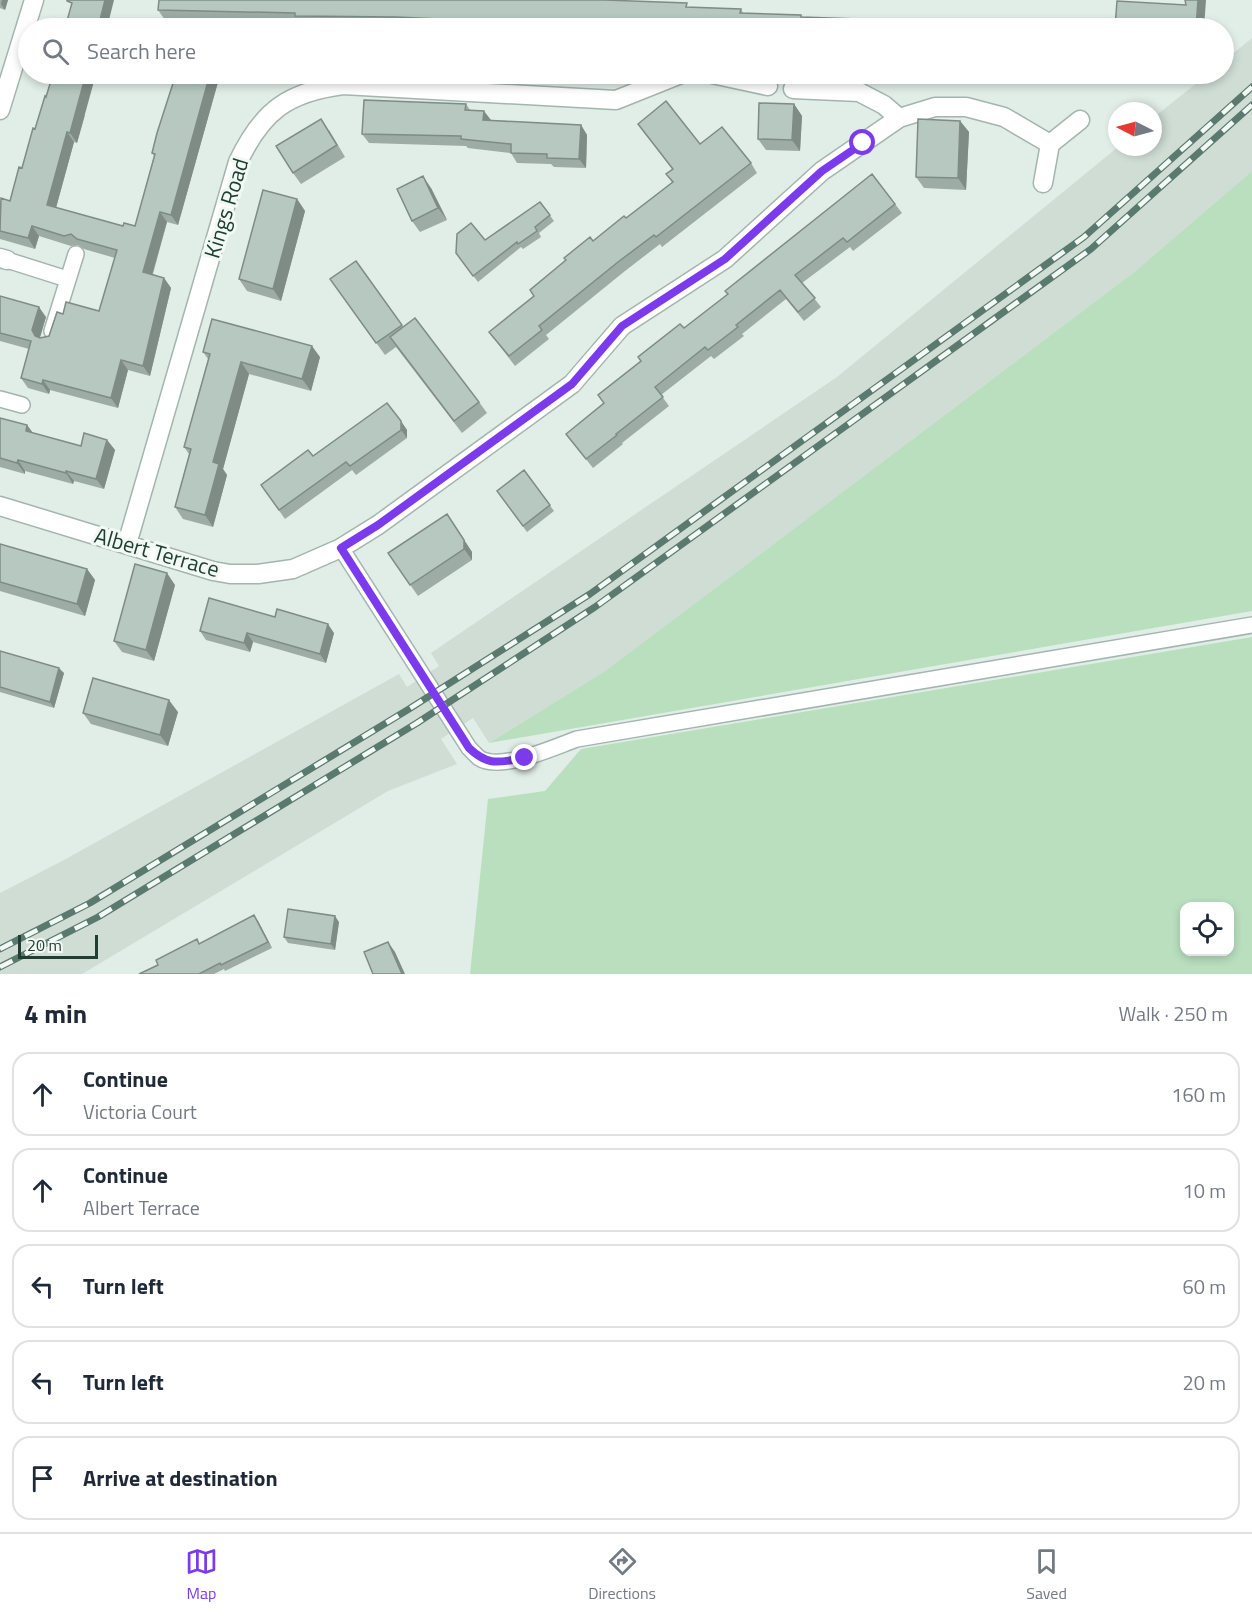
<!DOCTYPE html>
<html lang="en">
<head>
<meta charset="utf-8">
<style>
  body { margin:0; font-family:"Titillium Web",sans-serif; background:#f6f6f7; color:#1f2937 }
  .controls { position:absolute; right:18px; bottom:18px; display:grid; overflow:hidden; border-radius:12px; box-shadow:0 3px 9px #0003 }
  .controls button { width:54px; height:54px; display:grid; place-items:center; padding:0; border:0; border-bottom:2px solid #e0e1e3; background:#fff; color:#1f2937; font:30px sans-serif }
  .compass { position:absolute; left:1108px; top:102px; width:54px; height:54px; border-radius:50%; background:#fff; box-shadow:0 3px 9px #0003; rotate:276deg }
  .scale { position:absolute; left:18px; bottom:15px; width:80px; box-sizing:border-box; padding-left:6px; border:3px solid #203f34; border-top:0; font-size:16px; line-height:21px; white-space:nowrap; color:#203f34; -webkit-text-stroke:4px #f2f9f5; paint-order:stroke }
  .stop { position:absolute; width:18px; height:18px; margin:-14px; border:4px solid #7c3aed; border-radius:50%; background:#fff }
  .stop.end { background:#7c3aed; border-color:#fff; box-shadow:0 2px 6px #0008 }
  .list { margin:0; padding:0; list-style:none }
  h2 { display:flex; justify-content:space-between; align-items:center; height:78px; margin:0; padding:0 24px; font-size:26px }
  h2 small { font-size:20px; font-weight:400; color:#747a83 }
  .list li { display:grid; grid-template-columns:39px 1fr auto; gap:18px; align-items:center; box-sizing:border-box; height:84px; margin:0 12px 12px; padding:0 12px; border:2px solid #e0e1e3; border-radius:18px }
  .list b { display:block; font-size:22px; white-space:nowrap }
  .list p { margin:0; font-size:20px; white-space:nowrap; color:#747a83 }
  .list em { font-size:20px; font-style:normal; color:#747a83 }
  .icon { flex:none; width:33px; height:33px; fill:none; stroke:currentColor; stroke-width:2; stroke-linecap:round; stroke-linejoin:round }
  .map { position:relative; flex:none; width:1252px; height:974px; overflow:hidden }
  .search { position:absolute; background:#fff; box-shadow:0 3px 9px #0003; left:18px; right:18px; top:18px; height:66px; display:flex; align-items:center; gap:15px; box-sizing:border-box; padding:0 21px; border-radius:33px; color:#747a83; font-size:22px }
  .sheet { height:558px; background:#fff }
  nav { display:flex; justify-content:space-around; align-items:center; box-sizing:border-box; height:84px; border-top:2px solid #e0e1e3; background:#fff; font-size:16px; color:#747a83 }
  nav a { display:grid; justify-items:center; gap:3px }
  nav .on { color:#7c3aed }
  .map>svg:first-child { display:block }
  .built { fill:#cfddd5 }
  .green { fill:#b9dfbf; fill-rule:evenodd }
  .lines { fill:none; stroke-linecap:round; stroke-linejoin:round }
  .service-casing { stroke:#a3b5ae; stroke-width:18 }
  .minor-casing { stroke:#a3b5ae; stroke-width:21 }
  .service { stroke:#fff; stroke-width:15 }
  .minor { stroke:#fff; stroke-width:18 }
  .rail-casing { stroke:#5b7a6f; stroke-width:7 }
  .rail { stroke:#f2f9f5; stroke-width:4.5; stroke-dasharray:14; stroke-linecap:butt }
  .wall { fill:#9daca4 }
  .shaded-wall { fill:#7f8c86 }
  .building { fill:#b6c8bf; stroke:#7f8c86; stroke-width:1.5 }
  .route { stroke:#7c3aed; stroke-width:8 }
  .labels { text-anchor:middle; stroke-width:6; stroke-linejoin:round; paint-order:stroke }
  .street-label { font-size:22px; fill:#203f34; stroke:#f2f9f5 }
</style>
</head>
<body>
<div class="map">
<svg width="1252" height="974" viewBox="0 0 1252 974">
  <rect width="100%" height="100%" fill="#e1ede7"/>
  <path class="built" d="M1252,38V171L1133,273L605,671L489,743L473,718L441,739L457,764L388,791L82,974H0V893L64,860L399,674L407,687L439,666L431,653L837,377L1118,147H1153V118L1208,74H1224V61Z"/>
  <path class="green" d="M1252,171V611L489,743L605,671L1133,273Z
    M1252,637V974H470L488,799L545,791L581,749ZM1230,906V951H1184V906Z"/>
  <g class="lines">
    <defs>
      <path id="service" d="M7,260L67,279
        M52,331L76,254
        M0,399L22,405
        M341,548L469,748C472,751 476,755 479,758C501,772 554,747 577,739L1252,625"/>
      <path id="minor" d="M712,74L768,86
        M793,89L859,92L884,105L899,118
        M0,110L34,0
        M1043,183L1050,144L1080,120
        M0,258L7,260
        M0,506L213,571L230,574H258L293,569L341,548L378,525L572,384L622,326L725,259L822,171L899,118L935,107H966L1004,117L1050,144
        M127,544L238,162C262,111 288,92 343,85L616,100L681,74"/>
    </defs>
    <use href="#service" class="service-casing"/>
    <use href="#minor" class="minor-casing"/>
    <use href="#service" class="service"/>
    <use href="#minor" class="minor"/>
    <defs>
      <path id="rail" d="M0,949L90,903L409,709L590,594L1084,237L1252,87
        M0,967L98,917L417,723L595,607L1091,249L1252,105"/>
    </defs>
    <use href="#rail" class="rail-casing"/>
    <use href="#rail" class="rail"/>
  </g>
  <path class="wall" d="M0,0H8L5,10L0,8Z
    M690,7L741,9L743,13L802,17L859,19L862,24L965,27L966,28H968H440L403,27L302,26L299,23L165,20L158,10Z
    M176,74H212L218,82L178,225L167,222L153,274L164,278L171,288L150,376L128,370L118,408L50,390L49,394L28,388L21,378L29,349L0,341V296L46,317L40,338L49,336L63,314L99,311L115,258L84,249L78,245L71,246L39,236L35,249L0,239V201H10L35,129L85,115L77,143L74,142L56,208L123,226H135L154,156L152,153Z
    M1101,74H1174L1173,82L1130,79L1127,76Z
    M466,104L470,110L490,120L581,125L587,135L586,168L554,167L551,164L517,163L511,153L468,148L466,146L369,143L362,134Z
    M794,104L802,116L800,151L766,150L758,139Z
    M960,121L969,132L966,190L924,188L916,177Z
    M638,124L700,144L751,163L757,173L662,247L660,244L625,271L546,335L549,339L515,366L489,332L534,296L593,241L626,218L672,182L666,174L672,169Z
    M329,130L345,157L301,184L293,173Z
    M431,188L447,220L420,232L412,221Z
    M297,199L305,211L281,301L247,291L239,279Z
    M540,202L554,221L539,233L541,237L523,249L521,247L478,282L456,253L485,240Z
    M895,204L902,213L853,251L850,247L802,283L821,307L804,321L786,299L742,334L744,336L714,359L711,356L661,395L669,406L622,443L623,444L593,468L566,434L604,404L598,395L684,328Z
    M356,261L403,327L479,402L487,413L462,433L396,347L385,355L330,279Z
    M203,352L320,357L311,391L249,374L223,469L227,475L213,527L183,519L175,507L189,454L184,447L208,359Z
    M387,403L407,430V438L356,475L352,470L285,519L261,485L313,456Z
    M0,418L27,425L33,433L81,446L107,440L115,450L104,489L74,481L73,484L25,471V474L0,467Z
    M524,470L554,511L527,532L497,491Z
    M447,514L472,552V560L418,596L388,553Z
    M0,544L87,569L95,580L85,616L0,591Z
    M175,585L154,661L122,652L114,641Z
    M275,617L334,633L326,663L253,642L250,652L206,640L200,631Z
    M0,651L64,673L54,708L0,692Z
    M178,712L168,746L91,724L83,713Z
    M258,921L272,948L225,971L224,969L214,974H139L200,943Z
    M339,922L335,950L288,943L284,937Z"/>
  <path class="shaded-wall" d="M2,0H8L5,10L1,4Z
    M105,0H114L107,28H98Z
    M1198,0H1206L1204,28H1196Z
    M86,74H96L77,143L70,133Z
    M210,74H212L218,82L178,225L171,215Z
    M1167,74H1174L1173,82Z
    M794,104L802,116L800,151L792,140Z
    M484,111L491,120H483Z
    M960,121L969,132L966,190L958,178Z
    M581,125L587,135L586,168L579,159Z
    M67,132L74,142L54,215L47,205Z
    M423,176L431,188L447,220L438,208Z
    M297,199L305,211L281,301L273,289Z
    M160,212L167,222L150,282L143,272Z
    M32,226L39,236L35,249L28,238Z
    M164,278L171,288L150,376L143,366Z
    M39,307L46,317L39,340L35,336L32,330Z
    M312,346L320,357L311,391L302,379Z
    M121,360L128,370L118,408L111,398Z
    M241,362L249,374L223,469L227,475L213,527L205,515L213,462Z
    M43,380L50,390L49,394L42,384Z
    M401,421L407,430V438L401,430Z
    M27,425L35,436L26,431Z
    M107,440L115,450L104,489L96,479Z
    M18,460L25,471V474L17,463Z
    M66,471L74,481L73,484L66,473Z
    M447,514L472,552V560L464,549Z
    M87,569L95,580L85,616L77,604Z
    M167,573L175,585L154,661L146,650Z
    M328,624L334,633L326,663L320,654Z
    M247,633L253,642L250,652L244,643Z
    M59,668L64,673L54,708L50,702Z
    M169,700L178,712L168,746L160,735Z
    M254,915L258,921L272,948L268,942Z
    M335,916L339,922L335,950L331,944Z
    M388,942L395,952L405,974H402Z"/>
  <path class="building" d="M67,0H105L98,28H65L72,3L67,1Z
    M159,0H605L687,3L686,7L741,9L740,13L801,15V17L859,19V23L965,27V28H968H569L570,25L396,17L295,16V13L158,10Z
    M1185,0H1198L1196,28H1115L1117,1L1186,5Z
    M53,74H86L70,133L67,132L47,205L123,226L124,223L135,226L155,154L152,153L157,133L176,74H210L171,215L160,212L143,272L164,278L143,366L121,360L111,398L43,380L42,384L21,378L31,341L0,333V296L39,307L32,330L35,336L40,338L49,336L57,312L63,314L66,302L99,311L117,250L77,239L71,234L64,236L32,226L28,238L0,231L1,198L10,201L19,167L22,168L33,128L35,129L45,96L46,97Z
    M364,100L466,104L465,110L484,111L483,120L581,125L579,159L547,158V154L511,153V144L461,139V136L362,134Z
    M666,101L700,144L722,127L751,163L656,237L654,235L618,262L539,326L542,330L509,356L489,332L534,296L530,290L566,260L564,258L590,237L593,241L624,216L626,218L673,182L666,174L673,169L638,124Z
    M759,103L794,104L792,140L758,139Z
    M321,119L337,145L293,173L276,146Z
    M918,119L960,121L958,178L916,177Z
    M872,174L895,204L847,242L843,238L795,275L815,298L798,312L780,290L736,325L738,327L708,350L705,347L655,387L663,397L616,434L617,435L586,459L566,434L604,403L598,395L641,361L638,357L680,324L684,328L728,294L725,291Z
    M423,176L438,208L412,221L397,189Z
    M263,190L297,199L273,289L239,279Z
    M540,202L550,215L535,227L537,231L518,244L517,242L473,276L456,253L457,234L471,223L485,240Z
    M356,261L402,325L376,343L330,279Z
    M415,318L479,402L454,421L390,337Z
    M212,319L312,346L302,379L241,362L213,462L219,464L205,515L175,507L191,449L184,447L210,354L203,352Z
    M387,403L401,421V430L350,466L346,462L279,510L261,485L308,450L313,456Z
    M0,418L27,425L26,431L81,446L84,433L107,440L96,479L66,471V473L18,460L17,463L0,458Z
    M524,470L550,505L523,526L497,491Z
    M447,514L464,540V549L410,585L388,553Z
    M0,544L87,569L77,604L0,582Z
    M135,564L167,573L146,650L114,641Z
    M209,598L275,617L277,609L328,624L320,654L247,633L244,643L200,631Z
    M0,651L59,668L50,702L0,687Z
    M93,678L169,700L160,735L83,713Z
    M288,909L335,916L331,944L284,937Z
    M254,915L268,942L221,965L220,963L199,974H139L158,965L156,960L197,939L199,944Z
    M388,942L402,974H373L364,952Z"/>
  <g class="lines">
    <path class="route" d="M525,758C499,762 489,767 469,748L341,548L378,525L572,384L622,326L725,259L822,171L863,143"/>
  </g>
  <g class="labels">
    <g class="street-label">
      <text transform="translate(226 208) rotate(-73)" y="8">Kings Road</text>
      <text transform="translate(157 552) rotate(16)" y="8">Albert Terrace</text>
    </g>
  </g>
</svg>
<div class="controls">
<button><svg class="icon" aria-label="locate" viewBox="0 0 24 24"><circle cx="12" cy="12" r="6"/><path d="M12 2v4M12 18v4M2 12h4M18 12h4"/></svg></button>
</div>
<svg class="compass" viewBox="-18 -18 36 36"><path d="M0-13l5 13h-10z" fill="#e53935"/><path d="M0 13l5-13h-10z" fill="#747a83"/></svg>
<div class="scale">20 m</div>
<div class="stop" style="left:863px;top:143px"></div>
<div class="stop end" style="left:525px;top:758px"></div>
<div class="search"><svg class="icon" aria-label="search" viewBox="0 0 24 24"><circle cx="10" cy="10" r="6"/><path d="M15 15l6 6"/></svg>Search here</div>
</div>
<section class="sheet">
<h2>4 min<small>Walk · 250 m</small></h2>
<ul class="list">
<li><svg class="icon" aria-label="ahead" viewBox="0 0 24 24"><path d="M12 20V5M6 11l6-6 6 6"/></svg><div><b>Continue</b><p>Victoria Court</p></div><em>160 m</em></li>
<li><svg class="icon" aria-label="ahead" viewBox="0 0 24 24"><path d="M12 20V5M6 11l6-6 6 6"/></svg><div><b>Continue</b><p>Albert Terrace</p></div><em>10 m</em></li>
<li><svg class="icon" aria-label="left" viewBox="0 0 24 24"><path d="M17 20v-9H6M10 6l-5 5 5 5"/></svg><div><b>Turn left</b></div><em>60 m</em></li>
<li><svg class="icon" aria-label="left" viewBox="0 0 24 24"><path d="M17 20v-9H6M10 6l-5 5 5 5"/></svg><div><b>Turn left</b></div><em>20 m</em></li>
<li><svg class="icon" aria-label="arrive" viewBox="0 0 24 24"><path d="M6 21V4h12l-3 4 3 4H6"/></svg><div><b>Arrive at destination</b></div></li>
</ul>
</section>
<nav>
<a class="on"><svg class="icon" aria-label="map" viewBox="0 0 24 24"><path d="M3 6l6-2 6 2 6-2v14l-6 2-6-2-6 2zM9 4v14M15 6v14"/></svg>Map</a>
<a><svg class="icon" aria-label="directions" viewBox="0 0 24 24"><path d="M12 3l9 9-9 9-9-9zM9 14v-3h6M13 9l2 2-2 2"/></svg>Directions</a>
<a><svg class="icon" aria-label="saved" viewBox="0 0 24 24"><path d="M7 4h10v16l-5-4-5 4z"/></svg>Saved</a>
</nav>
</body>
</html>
